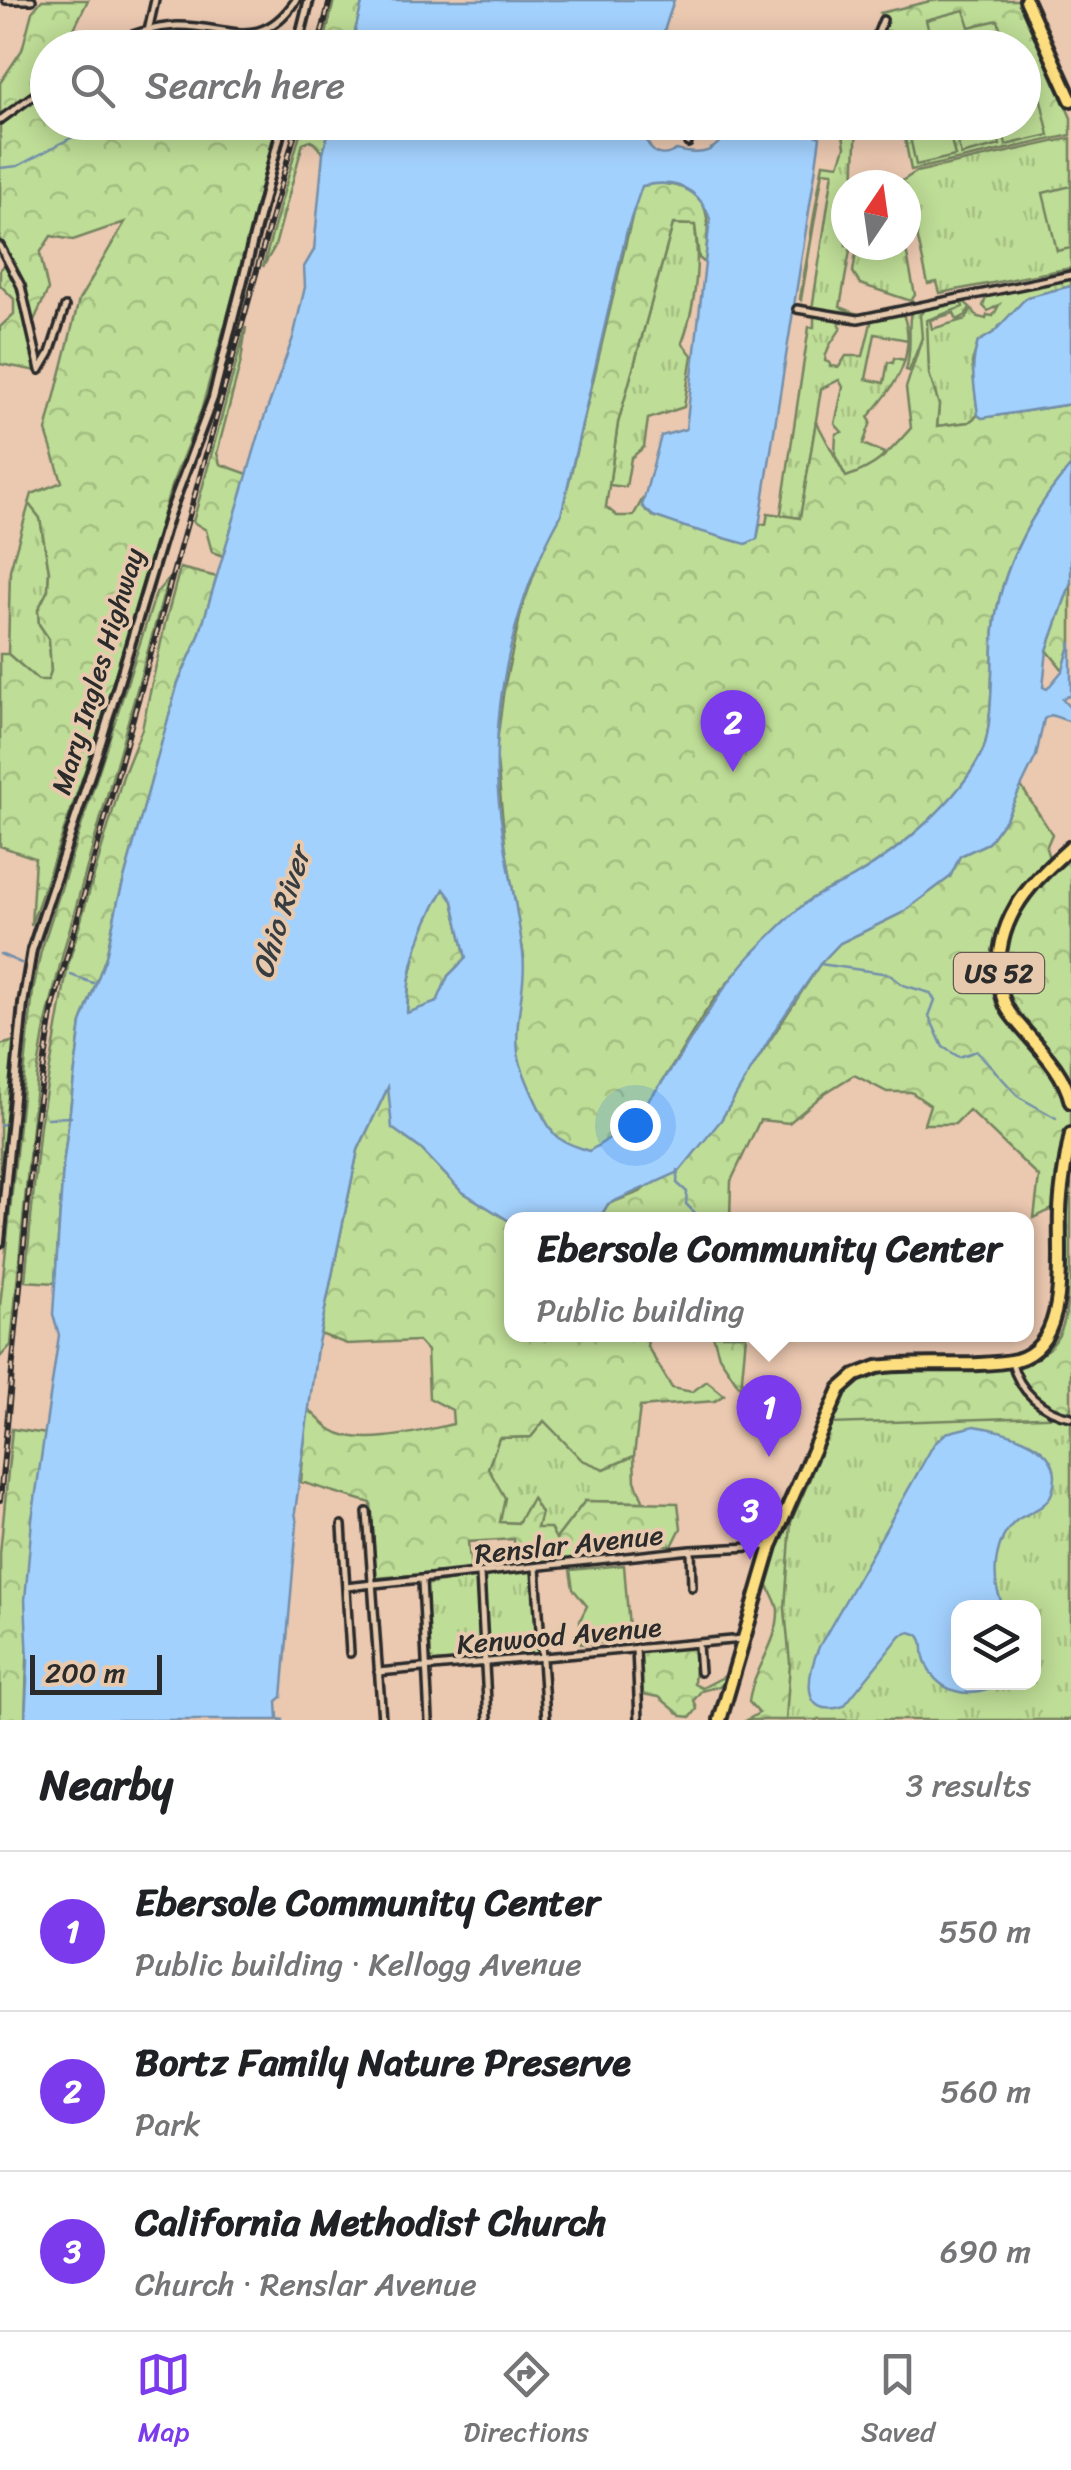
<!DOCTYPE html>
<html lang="en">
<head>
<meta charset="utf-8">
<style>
  body { margin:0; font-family:Sriracha,sans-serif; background:#f2f2f2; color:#202124 }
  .controls { position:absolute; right:30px; bottom:30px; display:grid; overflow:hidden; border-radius:20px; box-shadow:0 5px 25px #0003 }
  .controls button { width:90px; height:90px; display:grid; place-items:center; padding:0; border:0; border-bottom:2px solid #e0e0e0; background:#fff; color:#202124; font:50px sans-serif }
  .compass { position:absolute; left:831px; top:170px; width:90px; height:90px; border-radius:50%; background:#fff; box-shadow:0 5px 25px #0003; rotate:13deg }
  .scale { position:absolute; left:30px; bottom:25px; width:132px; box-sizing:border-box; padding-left:10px; border:5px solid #2b2b2b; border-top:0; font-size:28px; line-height:35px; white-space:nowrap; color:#2b2b2b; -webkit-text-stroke:8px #e7caae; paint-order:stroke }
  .you { position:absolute; left:635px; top:1125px; width:35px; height:35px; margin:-25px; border:8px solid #fff; border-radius:50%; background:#1a73e8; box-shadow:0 0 0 15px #1a73e833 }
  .badge { display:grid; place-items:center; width:65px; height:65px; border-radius:50%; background:#7c3aed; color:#fff; font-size:32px; font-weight:700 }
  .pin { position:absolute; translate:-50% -82px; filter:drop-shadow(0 2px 5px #0008) }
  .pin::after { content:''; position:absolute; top:52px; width:35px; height:30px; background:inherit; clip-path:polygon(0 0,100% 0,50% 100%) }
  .popup { position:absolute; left:504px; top:1212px; width:530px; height:130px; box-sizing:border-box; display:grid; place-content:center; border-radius:20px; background:#fff; filter:drop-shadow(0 2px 8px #0005); font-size:32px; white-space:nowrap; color:#757577 }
  .popup b { font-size:38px; color:#202124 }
  .popup::after { content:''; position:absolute; left:50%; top:100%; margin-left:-20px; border:20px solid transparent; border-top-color:#fff }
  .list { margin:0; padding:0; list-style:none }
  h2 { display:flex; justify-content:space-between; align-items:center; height:130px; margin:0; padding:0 40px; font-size:42px }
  h2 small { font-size:32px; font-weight:400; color:#757577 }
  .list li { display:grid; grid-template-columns:65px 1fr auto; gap:30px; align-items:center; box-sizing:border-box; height:160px; padding:0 40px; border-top:2px solid #e0e0e0 }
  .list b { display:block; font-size:38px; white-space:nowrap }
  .list p { margin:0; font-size:32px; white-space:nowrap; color:#757577 }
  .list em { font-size:32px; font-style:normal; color:#757577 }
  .icon { flex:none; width:55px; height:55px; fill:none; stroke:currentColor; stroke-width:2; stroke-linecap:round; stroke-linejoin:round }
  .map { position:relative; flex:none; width:1071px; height:1720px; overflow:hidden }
  .search { position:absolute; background:#fff; box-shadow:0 5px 25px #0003; left:30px; right:30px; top:30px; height:110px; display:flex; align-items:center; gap:25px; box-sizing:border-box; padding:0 35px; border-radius:55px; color:#757577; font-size:38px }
  .sheet { height:610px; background:#fff }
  nav { display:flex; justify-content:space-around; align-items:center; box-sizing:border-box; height:140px; border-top:2px solid #e0e0e0; background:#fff; font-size:28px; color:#757577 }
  nav a { display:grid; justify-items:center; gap:5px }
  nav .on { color:#7c3aed }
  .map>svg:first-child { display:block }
  .grass { fill:url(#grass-tufts); stroke:#748460; stroke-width:2.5; fill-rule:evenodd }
  .forest { fill:url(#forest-crowns); stroke:#748460; stroke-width:2.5 }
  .garden { fill:#bedd96; stroke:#748460; stroke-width:2.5 }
  .water { fill:#a3d1fe; stroke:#738faa; stroke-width:2.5; fill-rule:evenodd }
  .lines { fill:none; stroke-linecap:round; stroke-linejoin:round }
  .stream { stroke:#738faa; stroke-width:2.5 }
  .minor-casing { stroke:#2b2b2b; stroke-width:12 }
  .tertiary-casing { stroke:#2b2b2b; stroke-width:14 }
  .primary-casing { stroke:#2b2b2b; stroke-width:18 }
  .minor { stroke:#e7caae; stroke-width:5 }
  .tertiary { stroke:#e7caae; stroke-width:6 }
  .primary { stroke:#fedf80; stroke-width:10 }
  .rail-casing { stroke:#2b2b2b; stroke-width:6 }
  .rail { stroke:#e7caae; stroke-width:2.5; stroke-dasharray:8; stroke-linecap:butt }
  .labels { text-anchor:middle; stroke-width:8; stroke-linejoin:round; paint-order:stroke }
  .shield { fill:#e7caae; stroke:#635b52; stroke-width:2.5 }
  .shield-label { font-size:25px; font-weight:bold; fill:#2b2b2b }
  .street-label { font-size:28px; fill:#2b2b2b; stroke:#e7caae }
  .water-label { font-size:30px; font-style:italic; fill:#373c40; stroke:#e7caae }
</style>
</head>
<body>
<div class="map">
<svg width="1071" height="1720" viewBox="0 0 1071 1720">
  <defs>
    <pattern id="grass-tufts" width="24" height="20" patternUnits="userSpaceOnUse" patternTransform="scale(2.5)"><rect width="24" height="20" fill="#bedd96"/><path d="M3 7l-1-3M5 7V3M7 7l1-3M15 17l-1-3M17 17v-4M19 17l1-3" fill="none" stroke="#a3be81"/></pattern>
    <pattern id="forest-crowns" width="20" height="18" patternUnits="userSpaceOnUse" patternTransform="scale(2.5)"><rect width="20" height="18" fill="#bedd96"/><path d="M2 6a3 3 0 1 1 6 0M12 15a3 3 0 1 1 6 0" fill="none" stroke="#a3be81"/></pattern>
  </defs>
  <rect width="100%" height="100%" fill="#ebc8b0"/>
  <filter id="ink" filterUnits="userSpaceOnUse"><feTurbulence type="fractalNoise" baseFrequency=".01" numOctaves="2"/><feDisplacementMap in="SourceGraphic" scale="20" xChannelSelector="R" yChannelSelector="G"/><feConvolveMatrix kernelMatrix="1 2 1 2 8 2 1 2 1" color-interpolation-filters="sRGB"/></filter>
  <g filter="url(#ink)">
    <path class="grass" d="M846,123H857L854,185H846V245H851L840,307L858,314L857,317L812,309L833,172L823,171L801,300L800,299L823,163L839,165L845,147L842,128Z
      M1071,138V268L940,293L937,282L928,284L906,185L902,181L916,172Z
      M673,224L695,225C700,267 696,304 682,343L692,355L684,407L648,419L644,447L631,458L626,487L609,485L618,423Z
      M905,245L915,295L911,301L860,284L853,272L857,247Z
      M1071,276V286L1027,297L993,333L978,342L972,363L978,415L970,422L937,426L939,405L929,374L927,340L922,338L909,371L906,370C913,346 907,330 911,311L962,300L970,307L966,315L957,320L954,313L930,320L932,329L966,319L972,309L978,317L986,319L987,315L993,316L999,305L988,311L983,306L987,295Z
      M814,313L859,322H839L841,328C835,339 826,346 825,361L830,363V366L839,367L846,356H863L872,319L903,314C918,355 895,387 868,417L871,422L863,444L884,453C878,468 861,472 846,477L835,455L836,434L842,432L835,424L843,387L839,380L821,389L798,533L779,526L809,327H814ZM875,334L908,340L905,360L894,358L893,363L888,362L884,383L866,379Z
      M29,504L40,518L49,571L48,590L38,610L39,624L49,639L51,671L48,681L38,680L8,654L10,570Z
      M1012,1360L1015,1373L1071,1417V1720H779L780,1523L830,1407L861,1372ZM958,1608H1034V1682H958Z
      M544,1421L604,1469L634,1456L635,1481L644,1502L585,1501L556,1539L537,1528L532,1499L518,1523L499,1522L488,1468L499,1438L531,1437Z
      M527,1570L535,1574L540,1653L489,1659L483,1578L487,1575Z
      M475,1576L479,1584L483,1658L430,1665L425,1585Z"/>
    <path class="forest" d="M42,0H88L65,47L48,48L47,81L0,118V83L22,50L32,12Z
      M334,0H363L351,47L323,48Z
      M935,0H1020L1071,118V135L911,170L902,123L1024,122V48L887,47L880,13Z
      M47,90L48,122L275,123L271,159L201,411L171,487L98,733L31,925L35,858L0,846V654H8L38,680H48L51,671L49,639L39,624L38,610L48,590L49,571L40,518L29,504L32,494L62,482L46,431L79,300L125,222L73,240L51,236L40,253L48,290L31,327L23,280L0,241V125Z
      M303,123H331L323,153L311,140L303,143L275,246L263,267Z
      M656,183C714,187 710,216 705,263L699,258L695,225L673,224L618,423L606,507L617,516H633L642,500L646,511L653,516L738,542L757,539L760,524H766L768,513L800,518L816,421L846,477C878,466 889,453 911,428L906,388L922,338L920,315L924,310L962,302L963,307L927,320L929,374L939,405L937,426L969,422L978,415L982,418L1071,404V466C1029,513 995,580 993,644C992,669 992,729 983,750C962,798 899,851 854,877C839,886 821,891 807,902C788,918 769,937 752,955C739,969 725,985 713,1001C680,1046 645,1133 589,1151C577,1155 563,1155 551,1157L491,1056L524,957L505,844L496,750L504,688L522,608L544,546L561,515L637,196L642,186Z
      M8,261L17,282L37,371L0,364V327L14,314V299L0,285V270Z
      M246,327L241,361L217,453L220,464L248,474L223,556L212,552L206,530L193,522Z
      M180,568L217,577L199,636L178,683L118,901L106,957L81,1023L63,1166L55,1283L25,1281L40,1125L68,965L123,776L142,729L165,624Z
      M168,579L64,949L45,1027L37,1075L11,1345L0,1357V1306L33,991L41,951L156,593Z
      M1071,582V642L1063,670L1047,650Z
      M1021,786L1052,834L1046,848L1049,858L1071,840V1083C1058,1052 1027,1033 1012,1004C1004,989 1009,971 1000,958L1004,1002L1036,1043L1071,1102V1134L1060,1205L1034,1218L1039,1177L969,1110L955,1124H924L930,1105L911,1092H887L854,1075L825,1093L789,1123L760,1120L731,1181L730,1219L599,1220L608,1204L640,1192L721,1120L749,1072L820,964L840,943L902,913L950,877L960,856L988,843L1006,818Z
      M444,888L453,901L466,958L448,976L438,1002L407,1014L409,983L421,928Z
      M15,1041L1,1202L0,1209V1045Z
      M389,1085L393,1128L421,1149L461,1191L511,1222L512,1334L649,1335L647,1346L672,1388L692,1392L707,1381L724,1395L715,1401L640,1407L634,1456L604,1469L582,1460L544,1421L531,1437L499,1438L488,1468L505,1498L500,1522L518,1523L532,1498L541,1513L537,1528H550L556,1539L585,1501L678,1503L681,1528L672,1546L651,1542L633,1547C624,1543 586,1546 576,1550L579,1561L482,1569L478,1563L515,1560L514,1539L468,1542L471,1570L376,1578L371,1503L301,1482L307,1408C315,1415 323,1424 332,1430C360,1448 422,1431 453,1424L452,1410L429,1398L427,1351L418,1341L347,1344L320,1334L358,1150Z
      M1071,1168V1416L830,1424C836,1409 842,1387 857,1379C908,1349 1035,1401 1062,1328C1071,1304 1066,1276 1065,1252C1065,1223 1066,1196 1071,1168Z
      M713,1335H746L741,1389L719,1356Z
      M12,1429L47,1434L32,1520L25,1720H0V1554Z
      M806,1473L811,1476L791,1522L785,1609L790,1663L786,1720H747L759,1713L749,1702C752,1671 779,1643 778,1610C777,1601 769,1589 765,1580Z
      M696,1646L694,1684L702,1688L725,1676L723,1685L701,1691L694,1700L697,1709L691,1717L682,1716L659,1697L642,1694V1671L638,1668L640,1651Z"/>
    <path class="garden" d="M964,10L969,27L998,20L1005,47H933L926,20Z
      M1033,66L1049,135L1006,145L1001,123L1024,122V69Z
      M907,123H947L955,156L916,165Z
      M953,123H995L1000,145L961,155Z
      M1071,186V248L1057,251L1043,193Z
      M624,1565L630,1641L581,1644L580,1620L587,1606L573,1589L570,1570Z"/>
    <path class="water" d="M363,0H674L659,47H351Z
      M331,123H646C642,143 655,164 676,150C710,158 715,149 735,123H817L821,132L817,136L820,137L815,173L757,539L746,544L685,527L653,516L642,506L661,436L686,429L710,219C699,187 674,179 642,186L627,230L561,515C523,583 499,670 497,749C494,815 515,887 523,953C527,985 514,1019 518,1052C520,1070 543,1120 555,1135C562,1143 579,1147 589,1151C665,1110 694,1016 752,954C769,937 788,917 807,902C821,891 839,886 854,877C899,851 962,798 983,750C992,729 992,669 993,644C995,580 1029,513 1071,466V582L1047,650L1043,687L1047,689L1063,670L1071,642V695L1062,699L1071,709V722L1051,715L1044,719L1036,756L1006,818L988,843L960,856L950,877L902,913L840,943L820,964L778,1025L721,1120L679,1172L608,1204L599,1219L512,1220L511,1222L461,1191L421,1149L392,1128L388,1087L358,1150L317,1348L295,1512L297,1524L282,1697L277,1701L278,1719L284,1720H25L28,1661L25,1600L32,1520L59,1335L53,1314L63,1166L81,1023L106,957L118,901L178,683L199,636L264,418L293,338L305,287L304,267L314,250L323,153ZM444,889L453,901L466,958L448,976L437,1002L407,1013C407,966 421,928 444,889Z
      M1071,286V404L982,418L978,415C975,388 969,368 978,342L993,333L1027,297Z
      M974,1426C1001,1430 1054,1442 1055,1476C1055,1485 1052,1498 1044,1504C1037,1511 1025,1514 1017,1520C993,1540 990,1582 1004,1607L958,1608V1682L1001,1683C973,1702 933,1694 924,1657C923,1656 923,1642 922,1641C919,1633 916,1634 910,1632L901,1635L844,1706C798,1720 808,1673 819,1647L934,1444L946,1433Z"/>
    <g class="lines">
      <path class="stream" d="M0,168L18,166L101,122
        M0,954L21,963
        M820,964L889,974L903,985L930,993L935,1000L929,1016L943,1047L959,1057L977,1051L1019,1097L1056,1118
        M71,975L93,983
        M47,1118L71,1117
        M0,1125L4,1124
        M678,1170L677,1183L687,1192L686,1204L702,1220"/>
      <defs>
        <path id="minor" d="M6,0H32
          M148,31L155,0
          M103,48C126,36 152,27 177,26C229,25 259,54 296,0
          M864,48L875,40L883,20
          M0,120L48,85
          M688,143L693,122
          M0,246L21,286L40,370
          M797,309L858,319L1071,275
          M40,370L50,353L65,307
          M1012,1363C1019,1391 1043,1412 1071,1417
          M367,1512L382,1720
          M342,1525L350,1653
          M691,1550L692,1587
          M536,1567L546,1720
          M480,1574L488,1720
          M422,1581L429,1720
          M346,1587L691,1550L771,1546
          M698,1645L700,1672
          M636,1648L639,1720
          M378,1672L743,1639"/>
        <path id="tertiary" d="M297,48L309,0
          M0,1242L23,1004L32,950L102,739L169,515L213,398L283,122"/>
        <path id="primary" d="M1026,0L1071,100
          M1071,847C1032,882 999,913 999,969C999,985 1001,1000 1010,1013C1032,1043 1062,1065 1071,1102
          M720,1720L771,1546L840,1389L856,1375L877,1367C922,1360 971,1369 1016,1360C1071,1345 1058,1257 1060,1211C1061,1185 1066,1159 1071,1134"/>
      </defs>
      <use href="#minor" class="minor-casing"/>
      <use href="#tertiary" class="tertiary-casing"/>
      <use href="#primary" class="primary-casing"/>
      <use href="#minor" class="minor"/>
      <use href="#tertiary" class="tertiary"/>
      <use href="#primary" class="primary"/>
      <defs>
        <path id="rail" d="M318,48L330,0
          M0,1500L35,1126L53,1007L298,122"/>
      </defs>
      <use href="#rail" class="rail-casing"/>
      <use href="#rail" class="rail"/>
    </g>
  </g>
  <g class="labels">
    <rect class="shield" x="954" y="953" width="90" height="40" rx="8"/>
    <g class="shield-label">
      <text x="999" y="982">US 52</text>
    </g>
    <g class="street-label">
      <text transform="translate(97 671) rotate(-73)" y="10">Mary Ingles Highway</text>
      <text transform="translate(569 1544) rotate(-6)" y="10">Renslar Avenue</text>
      <text transform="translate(559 1635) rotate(-5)" y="10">Kenwood Avenue</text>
    </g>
    <g class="water-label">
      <text transform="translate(281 913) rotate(-73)" y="10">Ohio River</text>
    </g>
  </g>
</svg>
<div class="controls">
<button><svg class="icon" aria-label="layers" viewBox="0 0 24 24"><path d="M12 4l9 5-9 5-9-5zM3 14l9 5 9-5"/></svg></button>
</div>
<svg class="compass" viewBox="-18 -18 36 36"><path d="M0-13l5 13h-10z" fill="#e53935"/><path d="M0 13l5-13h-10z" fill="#757577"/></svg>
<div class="scale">200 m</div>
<div class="you"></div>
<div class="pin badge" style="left:769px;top:1457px">1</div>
<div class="popup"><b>Ebersole Community Center</b>Public building</div>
<div class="pin badge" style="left:733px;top:772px">2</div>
<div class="pin badge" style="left:750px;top:1560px">3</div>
<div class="search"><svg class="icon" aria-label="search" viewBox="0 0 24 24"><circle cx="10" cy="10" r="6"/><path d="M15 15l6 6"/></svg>Search here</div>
</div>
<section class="sheet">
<h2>Nearby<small>3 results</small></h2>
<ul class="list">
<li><span class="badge">1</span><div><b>Ebersole Community Center</b><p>Public building · Kellogg Avenue</p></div><em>550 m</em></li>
<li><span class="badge">2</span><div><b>Bortz Family Nature Preserve</b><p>Park</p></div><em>560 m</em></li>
<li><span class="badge">3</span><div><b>California Methodist Church</b><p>Church · Renslar Avenue</p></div><em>690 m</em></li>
</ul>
</section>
<nav>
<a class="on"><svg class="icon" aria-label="map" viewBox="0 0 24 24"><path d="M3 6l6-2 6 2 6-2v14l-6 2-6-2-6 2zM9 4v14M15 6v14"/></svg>Map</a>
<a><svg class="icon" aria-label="directions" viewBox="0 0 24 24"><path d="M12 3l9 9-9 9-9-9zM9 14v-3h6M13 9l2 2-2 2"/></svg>Directions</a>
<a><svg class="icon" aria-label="saved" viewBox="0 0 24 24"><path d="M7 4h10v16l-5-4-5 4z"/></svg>Saved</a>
</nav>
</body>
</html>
